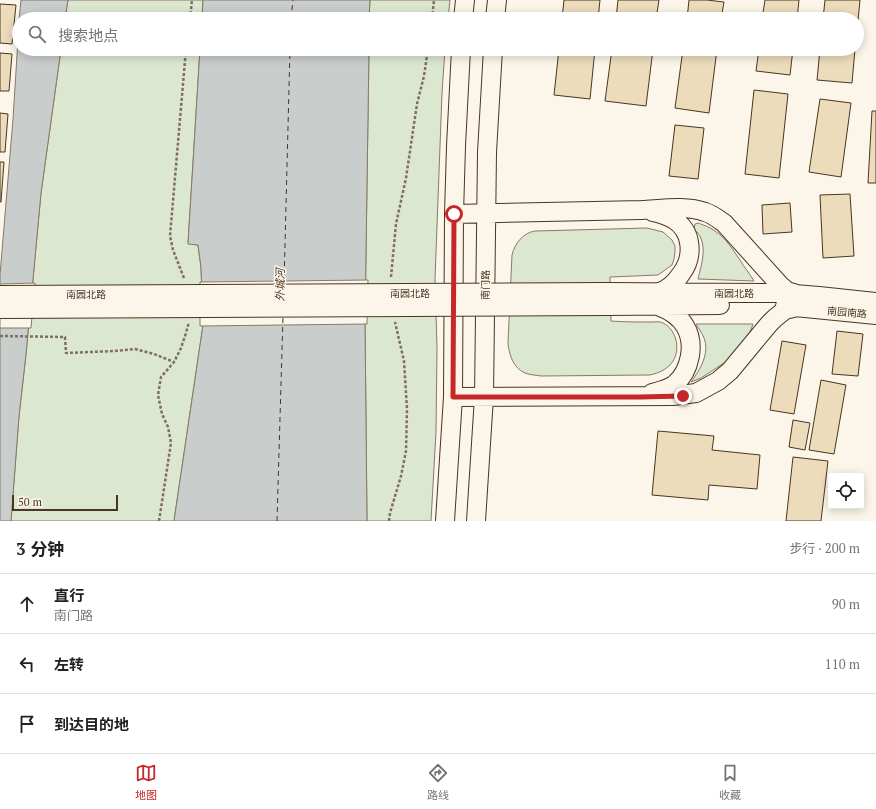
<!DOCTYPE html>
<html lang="zh">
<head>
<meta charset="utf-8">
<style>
  body { margin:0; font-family:"PT Serif","Noto Sans SC",serif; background:#f2f2f2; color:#202124 }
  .controls { position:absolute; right:12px; bottom:12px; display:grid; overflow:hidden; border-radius:4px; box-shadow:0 2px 10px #0003 }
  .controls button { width:36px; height:36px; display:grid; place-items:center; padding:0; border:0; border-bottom:1px solid #e0e0e0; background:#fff; color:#202124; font:20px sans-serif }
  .scale { position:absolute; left:12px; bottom:10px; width:106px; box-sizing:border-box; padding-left:4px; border:2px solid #4a3520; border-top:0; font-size:11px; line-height:14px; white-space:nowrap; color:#4a3520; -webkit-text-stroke:3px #fbf6e9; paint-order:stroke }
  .stop { position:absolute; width:12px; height:12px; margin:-9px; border:3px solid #c62828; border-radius:50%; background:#fff }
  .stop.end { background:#c62828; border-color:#fff; box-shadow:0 1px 4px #0008 }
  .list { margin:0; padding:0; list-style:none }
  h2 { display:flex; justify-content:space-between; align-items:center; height:52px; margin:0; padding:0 16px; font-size:17px }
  h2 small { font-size:13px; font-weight:400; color:#757577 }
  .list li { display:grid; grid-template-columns:26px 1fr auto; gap:12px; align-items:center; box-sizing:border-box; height:60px; padding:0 16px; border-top:1px solid #e0e0e0 }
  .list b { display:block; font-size:15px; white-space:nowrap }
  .list p { margin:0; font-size:13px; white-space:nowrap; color:#757577 }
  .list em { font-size:13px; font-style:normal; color:#757577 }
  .icon { flex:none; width:22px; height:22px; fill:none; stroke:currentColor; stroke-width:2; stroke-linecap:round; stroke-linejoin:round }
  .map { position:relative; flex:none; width:876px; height:521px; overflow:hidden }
  .search { position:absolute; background:#fff; box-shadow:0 2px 10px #0003; left:12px; right:12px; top:12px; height:44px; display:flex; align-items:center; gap:10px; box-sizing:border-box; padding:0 14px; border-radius:22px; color:#757577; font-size:15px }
  .sheet { height:232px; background:#fff }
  nav { display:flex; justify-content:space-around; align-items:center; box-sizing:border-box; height:56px; border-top:1px solid #e0e0e0; background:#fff; font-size:11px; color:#757577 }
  nav a { display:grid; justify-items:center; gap:2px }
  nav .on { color:#c62828 }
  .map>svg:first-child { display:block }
  .green { fill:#dce7d0; stroke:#887966 }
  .water { fill:#c9cecd; stroke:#887966 }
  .pier { fill:#fbf6e9; stroke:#887966 }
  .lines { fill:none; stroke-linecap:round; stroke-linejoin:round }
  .ferry { stroke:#4a3520; stroke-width:1; stroke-dasharray:5 4; stroke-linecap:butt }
  .building { fill:#ecdcbc; stroke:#4a3520 }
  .secondary-casing { stroke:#4a3520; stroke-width:20 }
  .path { stroke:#7f6f5c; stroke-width:2.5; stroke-dasharray:3 2; stroke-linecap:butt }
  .secondary { stroke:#fbf6e9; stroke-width:18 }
  .secondary-bridge-casing { stroke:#4a3520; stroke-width:20; stroke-linecap:butt }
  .secondary-bridge { stroke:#fbf6e9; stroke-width:18 }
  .route { stroke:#c62828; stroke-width:5 }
  .labels { text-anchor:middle; stroke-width:3; stroke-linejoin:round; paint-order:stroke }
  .street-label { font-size:10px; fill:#4a3520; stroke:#fbf6e9 }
  .water-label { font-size:11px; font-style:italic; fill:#4a3520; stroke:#fbf6e9 }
</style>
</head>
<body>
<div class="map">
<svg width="876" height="521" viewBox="0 0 876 521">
  <rect width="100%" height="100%" fill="#fbf6e9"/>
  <path class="green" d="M68,0H203L202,19H65Z
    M370,0H450L448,19H369Z
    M61,49H200L188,243L198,245L201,267L203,325L174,521H11L19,416L26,354L41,193Z
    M369,49H445L442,93L435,279L437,348L436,432L431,521H367L365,321Z
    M698,223C703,225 710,227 715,231C727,239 732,249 740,260C744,267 750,274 754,281L698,279C702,262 709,242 694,229L695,224Z
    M647,228L663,232L672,240L675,246V252L674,259L672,265L658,275L610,277L611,321C624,322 638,322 651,322C655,322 660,321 663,323C676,329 681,349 673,361C668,369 659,373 650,375L541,376C536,375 530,375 525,373C513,368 509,354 508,343L512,255C515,243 523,233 535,231Z
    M696,324H753L749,335L727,361L701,378L691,382C700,370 710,353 704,338C702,333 699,329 696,324Z"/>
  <path class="water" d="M21,0H68L65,19H19Z
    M203,0H370L369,19H202Z
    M19,23V49H61L41,193L26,354L19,416L11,521H0V275L13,119Z
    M200,49H369L365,321L367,521H174L203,325L201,267L198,245L188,244Z"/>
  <path class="pier" d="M368,280L367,324L200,326V282Z
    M35,283L31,328H0V284Z"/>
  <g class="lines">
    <path class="ferry" d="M291,19L293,0
      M284,284L290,49
      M277,521L283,316"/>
  </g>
  <path class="building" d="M564,0H600L598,19H562Z
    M618,0H659L656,19H616Z
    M689,0H707L724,2L721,19H687Z
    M765,0H799L797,19H762Z
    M825,0H860L857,31V19H823Z
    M0,4L16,5L12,44L0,43Z
    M559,49H595L590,99L554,95Z
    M612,49H653L646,106L605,101Z
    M683,49H717L709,113L675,108Z
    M759,49H793L790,75L756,71Z
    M820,49H855L852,83L817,80Z
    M0,53L12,54L9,91H0Z
    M754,90L788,94L779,178L745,174Z
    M820,99L851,103L841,177L809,172Z
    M872,111H876V183H868Z
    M0,113L8,114L5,152H0Z
    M675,125L704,128L698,179L669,176Z
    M0,162H4L1,202H0Z
    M850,194L854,256L823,258L820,195Z
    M790,203L792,232L763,234L762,205Z
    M837,331L863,334L858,376L832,374Z
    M782,341L806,345L794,414L770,410Z
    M821,380L846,385L834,454L809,450Z
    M793,420L810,423L805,450L789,447Z
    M658,431L714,436L712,450L760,455L757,489L709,485L708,500L652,495Z
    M793,457L828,461L821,521H786Z"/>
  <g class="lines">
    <defs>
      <path id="secondary" d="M463,19L465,0
        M495,19L497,0
        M653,212C660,213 667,216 673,219C693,231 694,257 681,274C675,283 668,290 657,293
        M454,214L642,210C662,209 686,205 705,212C712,214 718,219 724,223L780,285L787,291L797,294
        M606,292L782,293L819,296L876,302
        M607,306L720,305
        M785,306L876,315
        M652,393C660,391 669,389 675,384C690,371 696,344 685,326C679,316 669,310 658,306
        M453,397L673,396L696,393L718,381L730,371L769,324L775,318L785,310L797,307
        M445,521L453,397L454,214L456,146L461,49
        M476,521L484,397L487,152L493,49"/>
    </defs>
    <use href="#secondary" class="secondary-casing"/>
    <path class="path" d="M190,19L192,0
      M432,19L434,0
      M391,277L396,224L406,178L417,104L424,76L428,49
      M184,278L173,250L170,236L186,49
      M0,336L65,337L66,353L114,351L135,349L154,354L174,362
      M159,521L171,443L168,427L162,414L158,395L161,377L174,362L181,348L186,333L189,322
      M389,521L390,513L401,476L406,451L407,409L404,361L395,322"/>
    <use href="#secondary" class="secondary"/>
    <defs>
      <path id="secondary-bridge" d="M0,295L606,292
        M0,309L607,306"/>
    </defs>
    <use href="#secondary-bridge" class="secondary-bridge-casing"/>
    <use href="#secondary-bridge" class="secondary-bridge"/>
  </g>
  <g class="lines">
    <path class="route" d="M454,214L453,397H640L683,396"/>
  </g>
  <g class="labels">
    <g class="street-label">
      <text transform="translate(485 285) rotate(-89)" y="4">南门路</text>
      <text x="410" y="297">南园北路</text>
      <text x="734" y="297">南园北路</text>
      <text x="86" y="298">南园北路</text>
      <text transform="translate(847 312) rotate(5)" y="4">南园南路</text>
    </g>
    <g class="water-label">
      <text transform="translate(280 285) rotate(-89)" y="4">外城河</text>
    </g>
  </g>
</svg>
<div class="controls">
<button><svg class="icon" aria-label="locate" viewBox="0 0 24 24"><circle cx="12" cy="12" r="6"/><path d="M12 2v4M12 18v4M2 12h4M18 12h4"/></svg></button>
</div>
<div class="scale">50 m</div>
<div class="stop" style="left:454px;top:214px"></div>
<div class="stop end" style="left:683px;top:396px"></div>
<div class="search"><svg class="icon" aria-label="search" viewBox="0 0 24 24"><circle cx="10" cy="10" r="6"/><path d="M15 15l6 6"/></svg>搜索地点</div>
</div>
<section class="sheet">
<h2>3 分钟<small>步行 · 200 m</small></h2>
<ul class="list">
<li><svg class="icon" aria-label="ahead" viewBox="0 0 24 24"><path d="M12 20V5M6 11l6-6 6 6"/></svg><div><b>直行</b><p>南门路</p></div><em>90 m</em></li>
<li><svg class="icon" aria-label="left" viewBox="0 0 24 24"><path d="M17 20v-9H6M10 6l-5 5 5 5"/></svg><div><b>左转</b></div><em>110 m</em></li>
<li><svg class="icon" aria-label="arrive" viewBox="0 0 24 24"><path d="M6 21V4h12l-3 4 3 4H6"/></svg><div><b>到达目的地</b></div></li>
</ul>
</section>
<nav>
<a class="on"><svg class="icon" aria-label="map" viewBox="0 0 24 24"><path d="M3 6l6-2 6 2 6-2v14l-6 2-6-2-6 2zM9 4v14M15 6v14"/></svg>地图</a>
<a><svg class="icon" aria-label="directions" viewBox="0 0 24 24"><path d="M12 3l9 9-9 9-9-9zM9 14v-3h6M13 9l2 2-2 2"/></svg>路线</a>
<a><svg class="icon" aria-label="saved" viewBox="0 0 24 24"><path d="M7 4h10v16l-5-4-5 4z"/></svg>收藏</a>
</nav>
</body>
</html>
